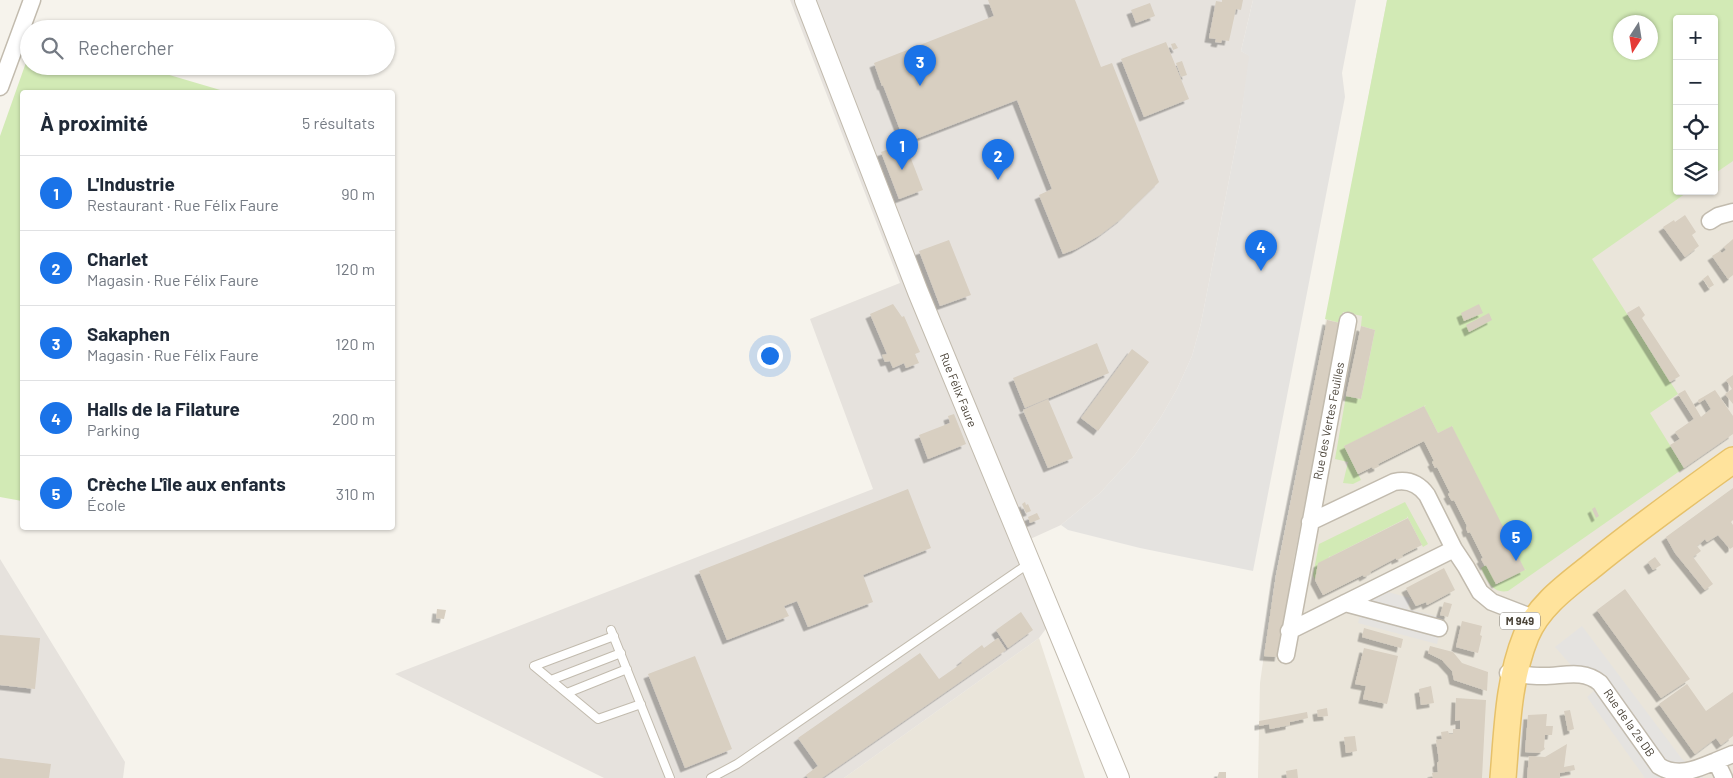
<!DOCTYPE html>
<html lang="fr">
<head>
<meta charset="utf-8">
<style>
  body { margin:0; font-family:Barlow,sans-serif; background:#f6f6f7; color:#1f2937 }
  .controls { position:absolute; right:15px; top:15px; display:grid; overflow:hidden; border-radius:5px; box-shadow:0 1px 4px #0004 }
  .controls button { width:45px; height:45px; display:grid; place-items:center; padding:0; border:0; border-bottom:1px solid #e0e1e3; background:#fff; color:#1f2937; font:25px sans-serif }
  .compass { position:absolute; left:1613px; top:15px; width:45px; height:45px; border-radius:50%; background:#fff; box-shadow:0 1px 4px #0004; rotate:192deg }
  .you { position:absolute; left:769px; top:355px; width:18px; height:18px; margin:-12px; border:4px solid #fff; border-radius:50%; background:#1a73e8; box-shadow:0 0 0 8px #1a73e833 }
  .badge { display:grid; place-items:center; width:32px; height:32px; border-radius:50%; background:#1a73e8; color:#fff; font-size:16px; font-weight:700 }
  .pin { position:absolute; translate:-50% -41px; filter:drop-shadow(0 1px 2px #0008) }
  .pin::after { content:''; position:absolute; top:26px; width:18px; height:15px; background:inherit; clip-path:polygon(0 0,100% 0,50% 100%) }
  .list { margin:0; padding:0; list-style:none }
  h2 { display:flex; justify-content:space-between; align-items:center; height:65px; margin:0; padding:0 20px; font-size:21px }
  h2 small { font-size:16px; font-weight:400; color:#747a83 }
  .list li { display:grid; grid-template-columns:32px 1fr auto; gap:15px; align-items:center; box-sizing:border-box; height:75px; padding:0 20px; border-top:1px solid #e0e1e3 }
  .list b { display:block; font-size:19px; white-space:nowrap }
  .list p { margin:0; font-size:16px; white-space:nowrap; color:#747a83 }
  .list em { font-size:16px; font-style:normal; color:#747a83 }
  .icon { flex:none; width:28px; height:28px; fill:none; stroke:currentColor; stroke-width:2; stroke-linecap:round; stroke-linejoin:round }
  .map { position:relative; flex:none; width:1733px; height:778px; overflow:hidden }
  .search { position:absolute; background:#fff; box-shadow:0 1px 4px #0004; left:20px; top:20px; width:375px; height:55px; display:flex; align-items:center; gap:12px; box-sizing:border-box; padding:0 18px; border-radius:28px; color:#747a83; font-size:19px }
  .panel { position:absolute; background:#fff; box-shadow:0 1px 4px #0004; left:20px; top:90px; width:375px; height:440px; border-radius:5px }
  .map>svg:first-child { display:block }
  .residential { fill:#eae5da; fill-rule:evenodd }
  .industrial { fill:#e6e2dd }
  .green { fill:#d2eab5; fill-rule:evenodd }
  .parking { fill:#e5e3e0 }
  .building { fill:#d8cfc1; filter:url(#shadow) }
  .lines { fill:none; stroke-linecap:round; stroke-linejoin:round }
  .service-casing { stroke:#c2bbae; stroke-width:10 }
  .minor-casing { stroke:#c2bbae; stroke-width:19 }
  .tertiary-casing { stroke:#c2bbae; stroke-width:22 }
  .primary-casing { stroke:#e6c16a; stroke-width:28 }
  .service { stroke:#fff; stroke-width:8 }
  .minor { stroke:#fff; stroke-width:16 }
  .tertiary { stroke:#fff; stroke-width:20 }
  .primary { stroke:#ffe39c; stroke-width:25 }
  .labels { text-anchor:middle; stroke-width:4.5; stroke-linejoin:round; paint-order:stroke }
  .shield { fill:#fff; stroke:#817c74; stroke-width:1 }
  .shield-label { font-size:11px; font-weight:bold; fill:#4b4439 }
  .street-label { font-size:12px; fill:#4b4439; stroke:#fff }
</style>
</head>
<body>
<div class="map">
<svg width="1733" height="778" viewBox="0 0 1733 778">
  <defs>
    <filter id="shadow"><feDropShadow dx="-4.5" dy="4.5" stdDeviation="0" flood-color="#0004"/></filter>
  </defs>
  <rect width="100%" height="100%" fill="#f6f3ec"/>
  <path class="residential" d="M1387,0H1733V778H1258L1260,683L1270,612ZM1677,19H1714V191H1677ZM1620,22H1650V52H1620Z
    M1039,638L1085,778H844Z"/>
  <path class="industrial" d="M790,0H1253L1241,51L1250,56L1240,124L1201,323L1192,356L1177,389L1161,417L1134,456L1100,493L1061,525L1015,546L1048,626L1039,638L844,778H604L395,674L873,489L810,319L900,283Z
    M0,559L125,762L123,778H0Z"/>
  <path class="green" d="M1387,0H1733V161L1714,174V19H1677V191H1689L1592,259L1678,394L1650,413L1684,468L1508,591C1492,594 1487,580 1481,568L1486,565L1496,583L1495,585L1526,569H1524L1452,427L1453,426L1438,433L1424,407L1426,405L1345,446L1344,445L1361,480L1353,484L1343,483L1348,462L1335,459L1346,396L1361,399L1375,330L1361,326L1362,316L1343,312L1340,323L1325,319ZM1620,22H1650V52H1620Z
    M29,54V66H139L227,92H22V501L0,497V136Z
    M1405,502L1428,544L1423,547L1407,516V518L1330,557L1329,556V557L1315,580L1313,575L1319,544Z"/>
  <path class="parking" d="M1253,0H1356L1342,73L1345,97L1253,571L1140,548L1068,530L1061,525L1100,493L1134,456L1161,417L1177,389L1192,356L1201,323L1240,124L1249,56L1241,51Z
    M1384,591L1410,598L1408,609L1443,618L1437,644L1358,623L1363,604Z
    M1582,626L1682,759L1702,774L1703,778H1645L1587,697L1594,691L1555,647Z"/>
  <path class="building" d="M988,0H1075L1101,67L1112,63L1159,182L1121,219L1100,235L1076,249L1063,254L1039,195L1052,189L1017,100L905,143L883,85L882,86L874,63L994,16Z
    M1222,0H1243L1241,10L1236,9L1229,41L1222,40L1221,43L1215,42L1216,39L1209,38L1216,1L1222,2Z
    M1150,3L1155,16L1136,23L1131,10Z
    M1166,42L1189,99L1144,117L1121,59Z
    M1175,43L1178,48L1173,50L1171,44Z
    M1182,61L1187,75L1181,77L1176,63Z
    M905,143L923,190L899,199L881,152Z
    M1685,215L1696,232L1692,235L1699,246L1685,257L1663,227L1674,220L1675,222Z
    M1733,239V275L1728,279L1712,256L1720,251L1722,253L1726,250L1724,247Z
    M949,240L971,295L940,306L919,251Z
    M1708,275L1714,285L1709,288L1703,279Z
    M893,304L902,317L904,316L920,352L915,354L919,363L906,368L904,363L893,368L890,361L885,362L882,355L887,354L870,314Z
    M1479,304L1483,313L1464,321L1461,313Z
    M1639,306L1645,315L1642,318L1680,376L1670,382L1627,313Z
    M1489,313L1492,320L1469,332L1466,325Z
    M1327,320L1340,323L1293,564L1279,657L1264,656L1276,575Z
    M1361,326L1375,330L1361,399L1346,396Z
    M1097,343L1109,373L1025,408L1013,378Z
    M1132,349L1149,362L1098,431L1081,418Z
    M1733,375V404L1725,394L1732,389L1726,380Z
    M1685,390L1701,417L1711,409L1705,399L1699,403L1698,400L1715,390L1733,416V434L1684,468L1670,445L1680,439L1675,432L1694,419L1678,394Z
    M1048,399L1073,458L1048,468L1023,410Z
    M1424,406L1438,433L1452,426L1525,570L1496,584L1486,565L1485,566L1481,559L1483,558L1470,532L1468,533L1466,528L1467,526L1454,500L1452,501L1450,498L1448,494L1450,493L1437,467L1435,468L1432,462L1434,461L1424,441L1378,464L1379,466L1378,467L1373,469L1372,467L1358,474L1344,446Z
    M954,414L966,444L928,459L919,435L950,423L948,416Z
    M1733,488V520L1731,522L1733,525V547L1730,549L1718,535L1707,542L1705,539L1697,546L1701,551L1693,557L1713,584L1705,590L1675,553L1666,537Z
    M908,489L931,548L863,575L873,602L808,627L797,601L784,606L789,616L727,640L699,571Z
    M1025,502L1026,505L1028,504L1031,511L1026,513L1022,504Z
    M1595,507L1599,516L1596,518L1592,509Z
    M1037,513L1040,519L1030,523L1028,517Z
    M1408,518L1422,545L1402,555L1403,557L1396,560V558L1370,572L1371,573L1364,577L1363,575L1323,595L1315,580L1318,563Z
    M1655,557L1661,565L1653,570L1648,562Z
    M1444,568L1455,590L1427,605L1426,602L1416,606L1406,588Z
    M1625,589L1690,679L1661,698L1597,610Z
    M1444,602L1452,604L1448,617L1440,615Z
    M437,609L446,610L444,619L436,618Z
    M1021,612L1033,630L1008,648L996,630Z
    M1462,621L1482,626L1480,635L1482,636L1478,653L1456,647Z
    M1364,628L1403,639L1401,648L1362,637Z
    M0,635L40,638L35,689L0,685Z
    M998,638L1006,650L822,778H808L806,775L818,766L798,738L920,653L939,679L962,663L961,661L982,645L984,648Z
    M1430,646L1453,652L1462,663L1488,672L1487,691L1454,680L1452,671L1442,660L1428,653Z
    M1364,648L1398,656L1387,704L1363,699L1366,686L1355,684Z
    M695,656L732,749L685,768L648,674Z
    M1687,684L1706,711L1733,692V736L1721,745L1716,738L1695,754L1659,704Z
    M1431,686L1434,703L1421,705L1419,689Z
    M1456,698L1486,700L1482,778H1433L1432,773L1438,772L1437,763L1439,761L1436,740L1442,739L1441,732L1448,731L1449,734H1453V729H1460V720L1455,721Z
    M1327,708L1328,716L1318,717L1317,710Z
    M1570,710L1574,729L1568,731L1564,711Z
    M1307,712L1308,718L1290,722V725L1270,729L1269,724L1259,726V721Z
    M1547,714L1546,726H1553L1552,735H1545L1544,747L1545,749L1539,753L1525,752L1528,715Z
    M1355,736L1357,751L1346,753L1344,737Z
    M1567,744L1564,767L1574,765L1575,770L1560,773V778H1527L1529,756L1545,757Z
    M0,758L51,764L49,778H0Z
    M1297,769L1298,778H1287L1286,771Z
    M1219,772H1226V778H1217Z"/>
  <g class="lines">
    <defs>
      <path id="service" d="M611,630L670,778
        M614,636L534,666L598,719L641,704
        M551,680L621,653
        M567,693L627,669
        M711,778L737,764L1028,564"/>
      <path id="minor" d="M0,87L32,0
        M1710,221L1718,216L1733,212
        M1310,522L1394,482C1408,479 1419,484 1427,495L1454,549L1466,567L1480,592L1492,602L1536,619
        M1345,603L1439,628
        M1289,631L1454,549
        M1286,655L1348,321
        M1508,673C1519,674 1529,676 1540,676C1561,677 1582,668 1600,683L1659,766C1678,778 1697,769 1716,761
        M1724,778L1716,761L1733,754"/>
      <path id="tertiary" d="M805,0L918,292L1119,778"/>
      <path id="primary" d="M1503,778C1507,731 1508,680 1526,636C1539,605 1568,585 1593,565C1638,528 1686,494 1733,460"/>
    </defs>
    <use href="#service" class="service-casing"/>
    <use href="#minor" class="minor-casing"/>
    <use href="#tertiary" class="tertiary-casing"/>
    <use href="#primary" class="primary-casing"/>
    <use href="#service" class="service"/>
    <use href="#minor" class="minor"/>
    <use href="#tertiary" class="tertiary"/>
    <use href="#primary" class="primary"/>
  </g>
  <g class="labels">
    <rect class="shield" x="1500" y="612.5" width="40" height="17" rx="4"/>
    <g class="shield-label">
      <text x="1520" y="625">M 949</text>
    </g>
    <g class="street-label">
      <text transform="translate(958 390) rotate(68)" y="4">Rue Félix Faure</text>
      <text transform="translate(1329 421) rotate(-79)" y="4">Rue des Vertes Feuilles</text>
      <text transform="translate(1629 723) rotate(55)" y="4">Rue de la 2e DB</text>
    </g>
  </g>
</svg>
<div class="controls">
<button>+</button>
<button>−</button>
<button><svg class="icon" aria-label="locate" viewBox="0 0 24 24"><circle cx="12" cy="12" r="6"/><path d="M12 2v4M12 18v4M2 12h4M18 12h4"/></svg></button>
<button><svg class="icon" aria-label="layers" viewBox="0 0 24 24"><path d="M12 4l9 5-9 5-9-5zM3 14l9 5 9-5"/></svg></button>
</div>
<svg class="compass" viewBox="-18 -18 36 36"><path d="M0-13l5 13h-10z" fill="#e53935"/><path d="M0 13l5-13h-10z" fill="#747a83"/></svg>
<div class="you"></div>
<div class="pin badge" style="left:902px;top:170px">1</div>
<div class="pin badge" style="left:998px;top:180px">2</div>
<div class="pin badge" style="left:920px;top:86px">3</div>
<div class="pin badge" style="left:1261px;top:271px">4</div>
<div class="pin badge" style="left:1516px;top:561px">5</div>
<div class="search"><svg class="icon" aria-label="search" viewBox="0 0 24 24"><circle cx="10" cy="10" r="6"/><path d="M15 15l6 6"/></svg>Rechercher</div>
<section class="panel">
<h2>À proximité<small>5 résultats</small></h2>
<ul class="list">
<li><span class="badge">1</span><div><b>L'Industrie</b><p>Restaurant · Rue Félix Faure</p></div><em>90 m</em></li>
<li><span class="badge">2</span><div><b>Charlet</b><p>Magasin · Rue Félix Faure</p></div><em>120 m</em></li>
<li><span class="badge">3</span><div><b>Sakaphen</b><p>Magasin · Rue Félix Faure</p></div><em>120 m</em></li>
<li><span class="badge">4</span><div><b>Halls de la Filature</b><p>Parking</p></div><em>200 m</em></li>
<li><span class="badge">5</span><div><b>Crèche L'île aux enfants</b><p>École</p></div><em>310 m</em></li>
</ul>
</section>
</div>
</body>
</html>
